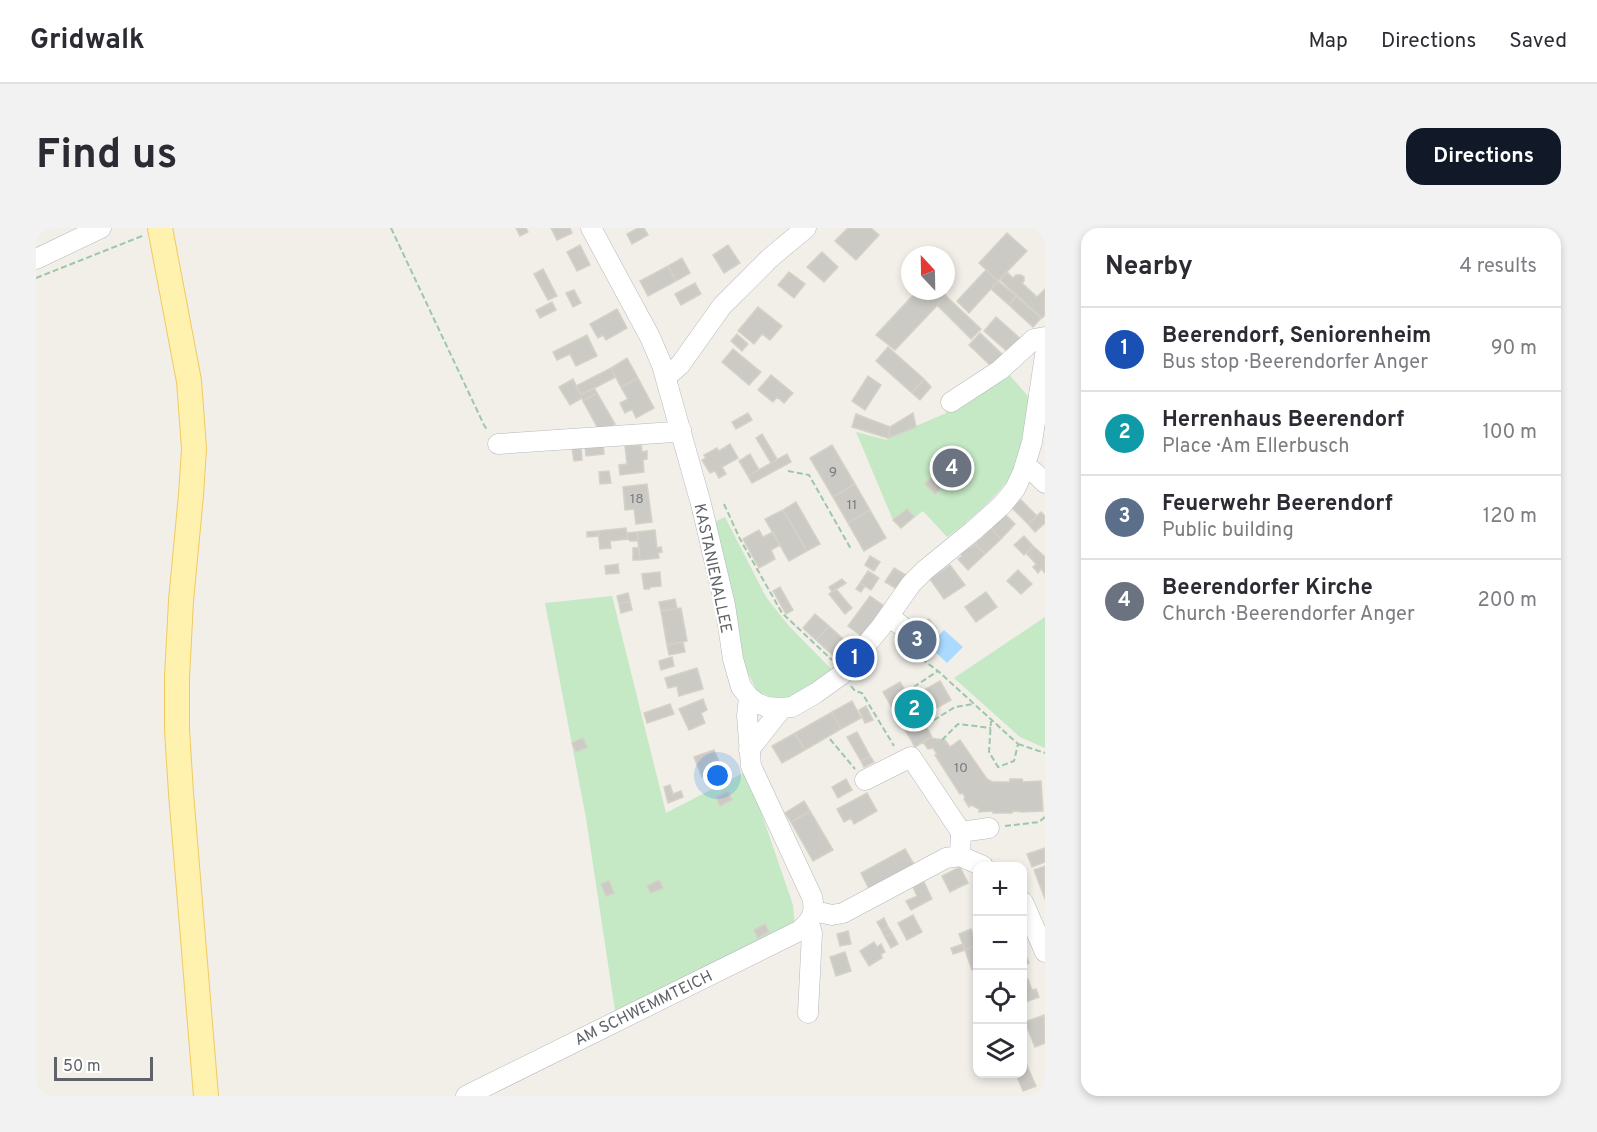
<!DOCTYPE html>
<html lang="en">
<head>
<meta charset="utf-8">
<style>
  body { margin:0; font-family:Overpass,sans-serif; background:#f2f2f3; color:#2b2b33 }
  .controls { position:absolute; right:18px; bottom:18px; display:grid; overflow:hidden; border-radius:12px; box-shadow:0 3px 9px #0003 }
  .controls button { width:54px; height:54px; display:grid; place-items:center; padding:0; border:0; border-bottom:2px solid #e1e1e2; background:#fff; color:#2b2b33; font:30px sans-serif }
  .compass { position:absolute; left:865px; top:18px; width:54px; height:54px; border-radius:50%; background:#fff; box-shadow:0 3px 9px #0003; rotate:338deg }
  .scale { position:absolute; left:18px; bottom:15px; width:99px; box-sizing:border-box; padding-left:6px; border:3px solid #5f6368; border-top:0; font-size:16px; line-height:21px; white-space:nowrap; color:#5f6368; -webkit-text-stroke:4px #fff; paint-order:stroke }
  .you { position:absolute; left:682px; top:548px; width:21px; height:21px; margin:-15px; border:4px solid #fff; border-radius:50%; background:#1a73e8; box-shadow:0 0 0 9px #1a73e833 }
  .badge { display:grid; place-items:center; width:39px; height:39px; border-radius:50%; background:#111827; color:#fff; font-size:20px; font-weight:700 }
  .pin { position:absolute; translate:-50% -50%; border:3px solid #fff; box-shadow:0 2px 6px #0006 }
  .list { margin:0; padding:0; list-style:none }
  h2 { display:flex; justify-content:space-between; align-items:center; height:78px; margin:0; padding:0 24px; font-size:26px }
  h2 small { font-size:20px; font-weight:400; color:#7c7c81 }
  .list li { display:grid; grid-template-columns:39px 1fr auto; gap:18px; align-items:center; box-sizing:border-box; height:84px; padding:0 24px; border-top:2px solid #e1e1e2 }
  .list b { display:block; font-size:22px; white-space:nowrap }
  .list p { margin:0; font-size:20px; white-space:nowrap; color:#7c7c81 }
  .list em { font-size:20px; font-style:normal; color:#7c7c81 }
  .icon { flex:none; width:33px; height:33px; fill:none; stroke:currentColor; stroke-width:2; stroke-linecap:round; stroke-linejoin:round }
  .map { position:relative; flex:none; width:1009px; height:868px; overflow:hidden; border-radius:18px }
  header { display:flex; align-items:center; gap:36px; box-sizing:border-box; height:84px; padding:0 30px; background:#fff; border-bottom:2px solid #e1e1e2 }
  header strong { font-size:28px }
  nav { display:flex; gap:33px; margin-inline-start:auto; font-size:21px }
  .intro { display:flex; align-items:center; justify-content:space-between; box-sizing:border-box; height:144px; padding:0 36px }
  h1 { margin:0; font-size:42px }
  .button { padding:15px 27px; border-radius:18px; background:#111827; color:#fff; font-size:21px; font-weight:700 }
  main { display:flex; gap:36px; padding:0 36px }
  aside { flex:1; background:#fff; border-radius:18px; box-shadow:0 3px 9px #0003 }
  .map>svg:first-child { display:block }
  .green { fill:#c5e8c5 }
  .water { fill:#aadaff }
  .building { fill:#cccac5; stroke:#d6d1c6; stroke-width:1.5 }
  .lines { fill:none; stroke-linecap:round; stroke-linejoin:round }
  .minor-casing { stroke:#b5b8bc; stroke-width:21 }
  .major-casing { stroke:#f2c960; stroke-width:26 }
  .path { stroke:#9cc7a9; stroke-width:2; stroke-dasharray:6 3; stroke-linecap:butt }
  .minor { stroke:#fff; stroke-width:20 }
  .major { stroke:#fff2af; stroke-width:24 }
  .labels { text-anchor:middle; stroke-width:4.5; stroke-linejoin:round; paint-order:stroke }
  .number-label { font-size:14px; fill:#7a7d7f }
  .street-label { font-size:16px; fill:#5f6368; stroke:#fff }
</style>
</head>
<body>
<header>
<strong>Gridwalk</strong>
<nav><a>Map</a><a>Directions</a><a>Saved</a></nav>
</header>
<div class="intro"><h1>Find us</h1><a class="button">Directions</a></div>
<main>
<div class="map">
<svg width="1009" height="868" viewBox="0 0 1009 868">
  <rect width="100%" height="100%" fill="#f1efe8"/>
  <path class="green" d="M971,144L991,167L996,177C992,193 989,222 982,236C970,261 934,293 911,309L887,283L865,300L857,292L820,204L851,212L852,210L908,186Z
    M689,289L730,369L752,397L798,444L754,469L738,470L721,463L710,441L676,295Z
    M576,368L630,585L711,543L757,677L759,698L580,789L550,590L509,375Z
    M1009,389V520L984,509L918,450Z"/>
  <path class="water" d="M908,402L927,419L911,435L893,418Z"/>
  <path class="building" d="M480,0H490L492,4L484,8Z
    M515,0H534L536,5L521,12Z
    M602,0H608L612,7L596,16L591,6Z
    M812,0H835L843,7L820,32L799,13Z
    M971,5L991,23L962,53L943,35Z
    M544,17L554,37L541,43L531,24Z
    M692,17L704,35L688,45L677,27Z
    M786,24L802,39L788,54L771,39Z
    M646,30L654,45L640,53L632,38Z
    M632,38L640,53L612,68L604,53Z
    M507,41L521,68L512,72L498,46Z
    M950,42L962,53L933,85L921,73Z
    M753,44L769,56L758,70L742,57Z
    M971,44L977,50L980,47H985L988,49V53L986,55L1001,69L1009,61V87L1006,90L964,52Z
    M962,53L980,68L973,77L955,61Z
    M659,55L665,66L645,77L639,66Z
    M538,62L545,75L537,79L530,65Z
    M881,63H905L910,68L859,122L840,107Z
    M910,68L945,101L935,111L901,77Z
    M980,68L1005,90L997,99L973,77Z
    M516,74L520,82L504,90L500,82Z
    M722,79L746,98L734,112L726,106L718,116L702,103Z
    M581,81L591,100L570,112L567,107L562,110L554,96Z
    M960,89L986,112L974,126L948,103Z
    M944,105L967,127L956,139L933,117Z
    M701,106L712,116L706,123L695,113Z
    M551,107L561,128L540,138L534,126L521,132L517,124Z
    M852,119L888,151L876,165L840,133Z
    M697,121L725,144L713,157L686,134Z
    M591,130L602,150L585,159L575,140Z
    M575,140L580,149L545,167L540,158Z
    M735,147L757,165L748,175L741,169L737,174L722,162Z
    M832,148L845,157L829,182L816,173Z
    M602,150L618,180L600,190L596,181L589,185L584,175L592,171L585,159Z
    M537,151L545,167L558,160L561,165L547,173L546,170L534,177L523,159Z
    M888,151L895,159L884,172L876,165Z
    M561,165L579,196L564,204L547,173Z
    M712,185L716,192L700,201L696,194Z
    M877,185L880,199L852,210L854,199Z
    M820,186L854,199L852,210L816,199Z
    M726,206L741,231L735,235L720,210Z
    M567,216L568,226L550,228L549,218Z
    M694,216L702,230L686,239L690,246L683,250L679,243L674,245L666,232L670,230L668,227L681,220L683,223Z
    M605,217L606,224L611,223V231L607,232L608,244L584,247L583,237L591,236L589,218Z
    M796,217L819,256L797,269L774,230Z
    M545,219L546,232L538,233L536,220Z
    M922,223H929L935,229L934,236L917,252L921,256L917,261L912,256L909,259L907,258L899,266L889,256L897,248L898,245Z
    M714,226L723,242L712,248L703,233Z
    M751,226L755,234L716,255L712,248Z
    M573,243L575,255L564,256L563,244Z
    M611,256L616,294L600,296L598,281L589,282L587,259Z
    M819,256L834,282L812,295L797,269Z
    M984,271L1001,288L992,296L976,280Z
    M760,274L784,316L771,323L747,282Z
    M871,281L878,289L865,300L857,292Z
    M747,282L771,323L753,333L729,291Z
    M834,282L850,310L828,323L812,295Z
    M1005,284L1009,288V295L999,304L992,296Z
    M969,286L979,296L965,311L955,300Z
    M590,300L592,311L574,313L575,320L564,321L562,303Z
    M955,300L965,311L949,326L939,316Z
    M619,302L621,320L625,319L626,324L622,325L623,330L604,332L601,304Z
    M723,302L727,309L737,304L744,317L735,322L739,331L723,340L707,311Z
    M562,303L563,308L551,309V304Z
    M601,304L602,313H594L592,311L591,305Z
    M988,308L997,318L988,327L978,317Z
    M939,316L949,326L932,342L922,331L926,328L924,325L932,318L934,320Z
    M997,318L1009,329V345L1005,341L1002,345L997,339L1000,336L990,325Z
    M603,319L604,332H597V320Z
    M834,328L844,334L838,343L829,337Z
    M582,336L583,345L570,346L569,338Z
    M914,337L929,357L908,371L894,351Z
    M858,340L870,347L861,361L849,354Z
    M982,342L996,356L985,366L971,353Z
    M832,343L843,350L835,362L824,355Z
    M624,344L625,358L615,359L613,361H608L606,346Z
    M806,351L810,355L796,364L793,359Z
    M824,355L829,358L825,364L820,361Z
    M744,359L757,382L750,386L737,363Z
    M800,361L816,380L809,386L793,366Z
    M950,364L961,379L940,394L929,379Z
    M592,365L594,373L583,376L581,368Z
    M834,368L848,378L826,408L812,398Z
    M639,371L641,381L625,383L623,374Z
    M594,373L596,382L585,385L583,376Z
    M645,380L651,413L631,417L625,383Z
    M779,386L793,398L780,412L767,400Z
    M893,391L900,400L889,408L882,399Z
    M793,398L816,419L803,433L780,412Z
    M877,402L892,414L886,422L871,410Z
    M647,414L649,424L633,427L631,417Z
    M636,429L638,438L625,442L623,433Z
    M661,440L667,461L643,468L641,458L632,460L629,450Z
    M904,453L915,472L885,489L896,509L879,519L847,464L864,454L874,470Z
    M667,471L671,482L665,485L669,495L653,502L643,481Z
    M816,473L825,490L805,501L796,484Z
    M634,476L638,486L611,495L608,485Z
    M830,478L837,492L829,495L823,482Z
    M796,484L805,501L769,522L759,505Z
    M821,504L834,528L825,533L811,509Z
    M759,505L769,522L746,535L736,518Z
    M547,510L551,519L540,524L536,515Z
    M893,510L909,512L914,519L924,512L951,551L957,554H974V551H986L987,554L1005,553L1007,583L986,584L977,583L976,585H957V583L943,584V581L935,577L933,579L928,571L929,570L927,565L924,566L899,527L901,526L897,520L892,521L887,514Z
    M678,522L686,541L666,549L658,529Z
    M834,528L838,534L828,539L825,533Z
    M810,551L816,562L802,570L796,559Z
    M634,557L637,566L645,563L647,569L632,575L628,559Z
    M692,564L696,572L684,578L680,569Z
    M831,565L841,583L818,596L815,590L808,594L801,581Z
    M768,573L774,583L755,594L749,585Z
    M774,583L797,622L777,633L755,594Z
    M1009,620V634L996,639L991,626Z
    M869,621L879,638L834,663L825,645Z
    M1009,638V671L998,642Z
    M924,639L932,655L914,664L906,648Z
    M623,652L627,660L615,665L611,658Z
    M573,653L578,665L570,668L565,656Z
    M888,654L896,671L875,682L870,673L881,668L877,659Z
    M877,687L886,704L871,712L862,695Z
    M848,690L852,699L846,703L841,694Z
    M729,696L733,704L722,710L718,702Z
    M852,699L856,705L849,709L846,703Z
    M935,701L941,717L929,722L923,706Z
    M812,703L815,716L804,718L801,706Z
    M856,705L862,716L855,720L849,709Z
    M838,714L841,719L845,716L849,724L845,726L846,730L833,738L824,723Z
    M927,716L929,722L917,726L915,720Z
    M941,717L942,740L936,742L929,722Z
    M987,721L993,735L987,738Z
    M809,724L815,743L800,748L794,729Z
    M992,751L996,762L1000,761L1003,769L987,775V753Z
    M1008,787L1009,815L999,819L989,794Z
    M990,835L1000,858L987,863L980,846H987V837Z"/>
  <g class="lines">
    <defs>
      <path id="minor" d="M555,0L614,109L626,137L665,276L689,377L697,431L705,459L713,469L721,475L731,479L746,480L756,479L780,465L805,447L845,399L875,356L889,342L937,303L966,277L979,261L987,244L996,214L1009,127
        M0,31L65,0
        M630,149L644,137L686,78L734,30L770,0
        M915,174L964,142L998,111L1009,109
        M462,216L638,204L645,202
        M989,238L998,244L1009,255
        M853,388L873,404
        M713,522L746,480
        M829,552L875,529L925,604L924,628
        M925,604L953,600
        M987,674L1009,724
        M778,683L796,687L807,685L910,630L924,628L947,638
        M772,785L776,705L773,695
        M430,868L763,703C776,692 780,685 776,669L715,538L711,488L713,469"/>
      <path id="major" d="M124,0L153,153L156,193L158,221L155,267L145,373L141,449V502L145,565L170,868"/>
    </defs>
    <use href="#minor" class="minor-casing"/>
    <use href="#major" class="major-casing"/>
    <path class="path" d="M355,0L448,197L452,203
      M0,50L106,8
      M752,243L773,247L815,321
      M688,276L704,311L746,385L796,432
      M871,420L902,443L982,516L978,533L962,539L953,524L955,493
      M815,458L819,463L826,465L858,518
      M870,464L902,443
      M890,497L919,479L937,476
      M794,511L819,541
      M906,512L922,496L955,500
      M982,516L1009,525
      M969,598L1003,594L1009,589"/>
    <use href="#minor" class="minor"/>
    <use href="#major" class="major"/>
  </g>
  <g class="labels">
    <g class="number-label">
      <text x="797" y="248">9</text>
      <text x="601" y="275">18</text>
      <text x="816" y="281">11</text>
      <text x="925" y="544">10</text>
    </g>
    <g class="street-label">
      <text transform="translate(678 340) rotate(78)" y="6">KASTANIENALLEE</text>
      <text transform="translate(607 779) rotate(-26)" y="6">AM SCHWEMMTEICH</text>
    </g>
  </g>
</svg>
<div class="controls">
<button>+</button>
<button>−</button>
<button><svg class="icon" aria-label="locate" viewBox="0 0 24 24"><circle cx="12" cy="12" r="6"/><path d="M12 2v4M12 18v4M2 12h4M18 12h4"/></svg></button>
<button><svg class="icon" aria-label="layers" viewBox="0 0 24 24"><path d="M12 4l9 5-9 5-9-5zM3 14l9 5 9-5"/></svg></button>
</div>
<svg class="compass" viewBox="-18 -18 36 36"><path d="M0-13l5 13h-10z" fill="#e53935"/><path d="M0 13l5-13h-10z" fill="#7c7c81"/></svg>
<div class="scale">50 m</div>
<div class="you"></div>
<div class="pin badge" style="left:819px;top:430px;background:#1a4fb4">1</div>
<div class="pin badge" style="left:878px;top:481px;background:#0f9aa8">2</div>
<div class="pin badge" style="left:881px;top:412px;background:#5c6f8a">3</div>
<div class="pin badge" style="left:916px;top:240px;background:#6b7280">4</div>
</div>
<aside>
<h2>Nearby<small>4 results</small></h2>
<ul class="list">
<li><span class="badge" style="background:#1a4fb4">1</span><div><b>Beerendorf, Seniorenheim</b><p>Bus stop · Beerendorfer Anger</p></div><em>90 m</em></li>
<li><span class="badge" style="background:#0f9aa8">2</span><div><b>Herrenhaus Beerendorf</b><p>Place · Am Ellerbusch</p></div><em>100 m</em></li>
<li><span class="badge" style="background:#5c6f8a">3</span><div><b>Feuerwehr Beerendorf</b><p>Public building</p></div><em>120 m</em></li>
<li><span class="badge" style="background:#6b7280">4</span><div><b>Beerendorfer Kirche</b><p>Church · Beerendorfer Anger</p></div><em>200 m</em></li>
</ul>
</aside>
</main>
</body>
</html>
